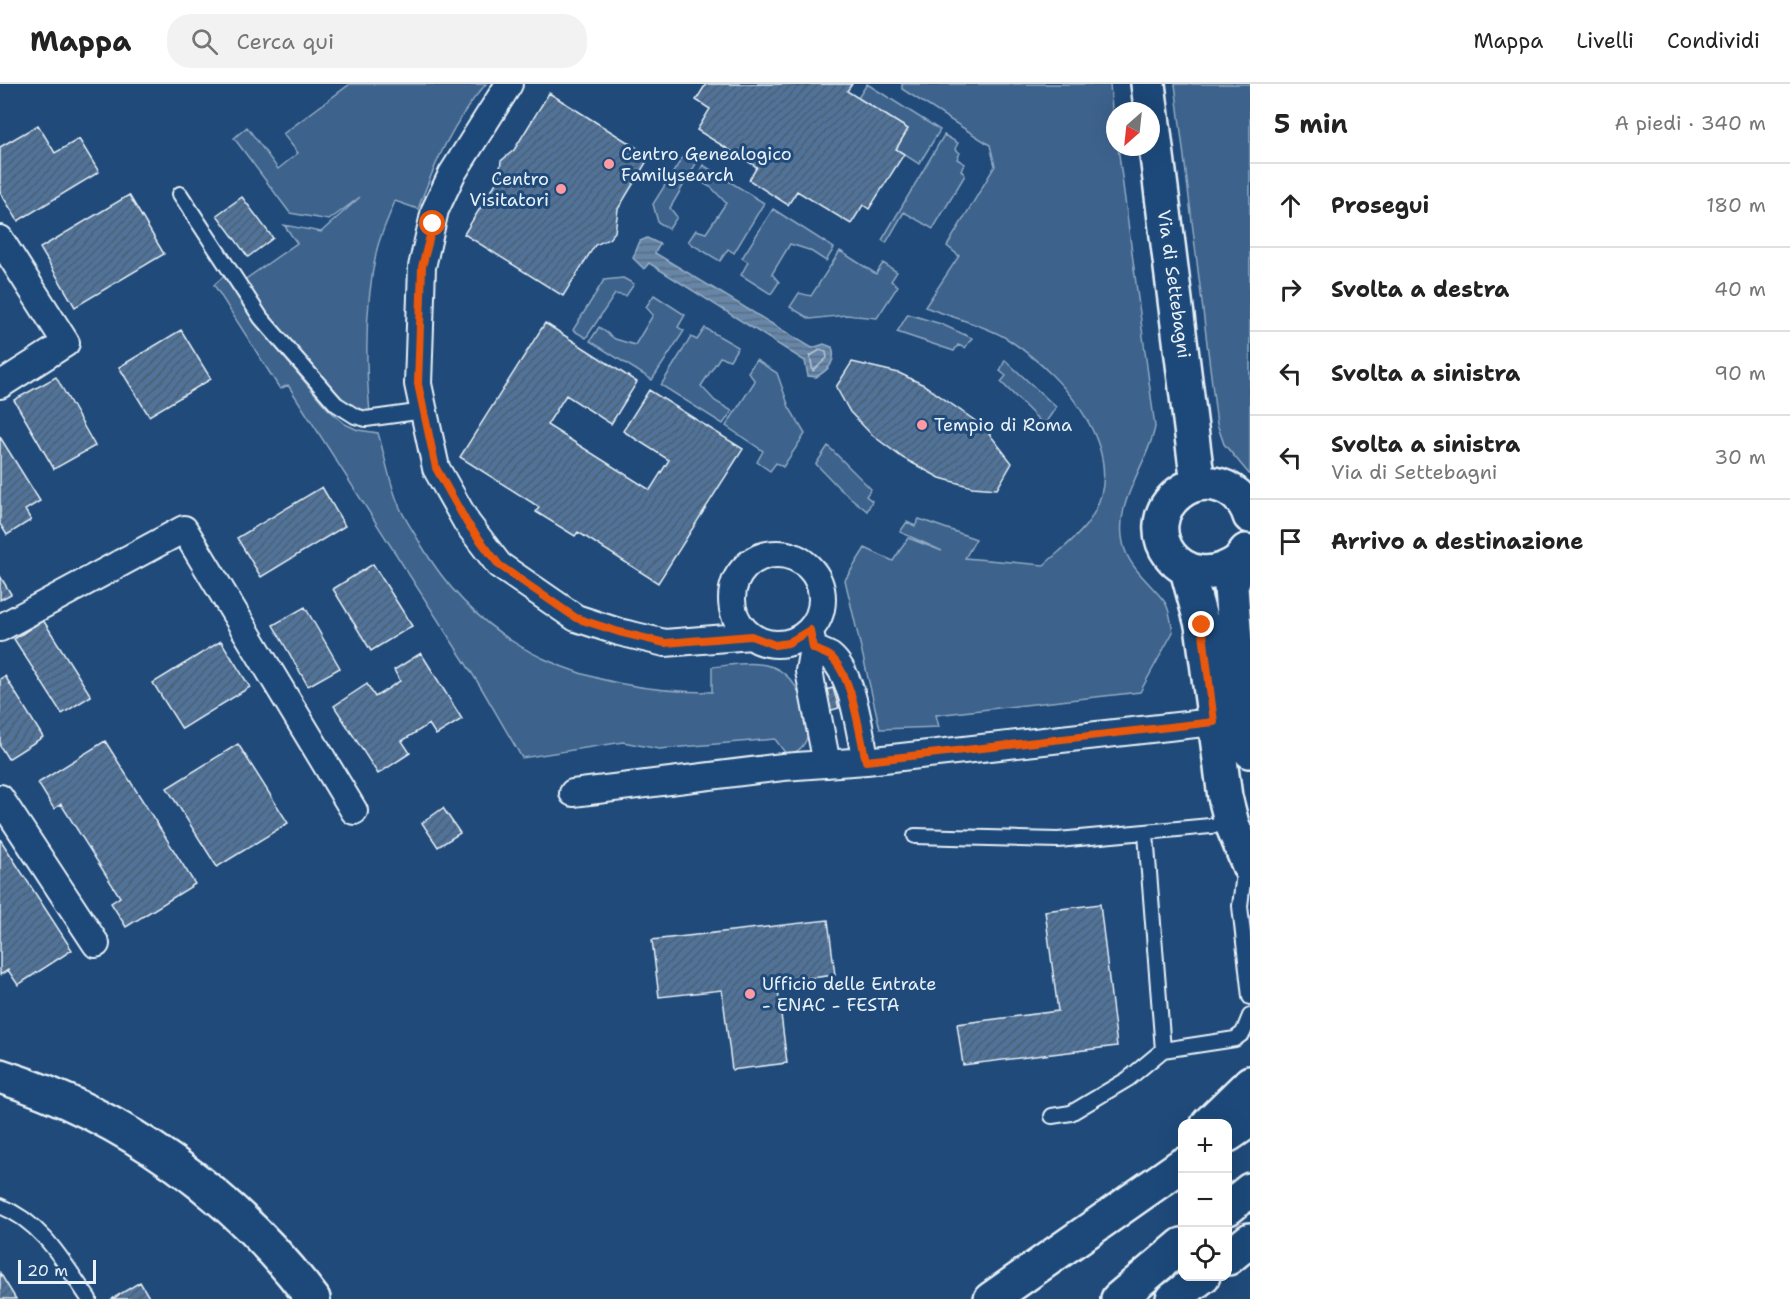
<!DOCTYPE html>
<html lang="it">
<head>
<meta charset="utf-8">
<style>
  body { margin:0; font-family:"Shantell Sans",sans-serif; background:#f2f2f2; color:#222 }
  .controls { position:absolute; right:18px; bottom:18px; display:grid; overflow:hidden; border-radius:12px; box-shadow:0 6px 24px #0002 }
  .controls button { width:54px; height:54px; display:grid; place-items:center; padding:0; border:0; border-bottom:2px solid #e0e0e0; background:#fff; color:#222; font:30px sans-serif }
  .compass { position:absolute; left:1106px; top:18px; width:54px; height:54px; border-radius:50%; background:#fff; box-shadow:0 6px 24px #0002; rotate:207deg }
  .scale { position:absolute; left:18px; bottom:15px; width:78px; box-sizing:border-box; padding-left:6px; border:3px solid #e8f1f8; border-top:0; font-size:16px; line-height:21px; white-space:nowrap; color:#e8f1f8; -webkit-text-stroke:4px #1f4a7a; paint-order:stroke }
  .stop { position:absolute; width:18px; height:18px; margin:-14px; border:4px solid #ea580c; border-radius:50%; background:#fff }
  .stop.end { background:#ea580c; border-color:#fff; box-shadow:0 2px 6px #0008 }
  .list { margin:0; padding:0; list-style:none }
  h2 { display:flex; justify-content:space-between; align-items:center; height:78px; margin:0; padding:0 24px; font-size:26px }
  h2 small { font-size:20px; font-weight:400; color:#767676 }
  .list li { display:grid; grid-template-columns:39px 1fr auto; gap:18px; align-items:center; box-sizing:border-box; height:84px; padding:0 24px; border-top:2px solid #e0e0e0 }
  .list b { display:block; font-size:22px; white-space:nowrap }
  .list p { margin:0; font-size:20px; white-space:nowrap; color:#767676 }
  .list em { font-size:20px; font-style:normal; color:#767676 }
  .icon { flex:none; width:33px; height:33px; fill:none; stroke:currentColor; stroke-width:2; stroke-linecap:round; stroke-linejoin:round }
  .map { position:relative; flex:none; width:1250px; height:1215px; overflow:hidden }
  header { display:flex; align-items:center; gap:36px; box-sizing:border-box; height:84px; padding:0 30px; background:#fff; border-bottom:2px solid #e0e0e0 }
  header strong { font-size:28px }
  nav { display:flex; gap:33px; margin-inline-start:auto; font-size:21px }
  .search { width:420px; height:54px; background:#f2f2f2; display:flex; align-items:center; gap:15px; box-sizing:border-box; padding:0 21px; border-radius:24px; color:#767676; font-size:22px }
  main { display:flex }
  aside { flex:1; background:#fff }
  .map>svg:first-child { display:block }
  .grass { fill:#3c628c; stroke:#92aac2; stroke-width:1.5 }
  .water { fill:url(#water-rules); stroke:#9ab0c7; stroke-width:1.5 }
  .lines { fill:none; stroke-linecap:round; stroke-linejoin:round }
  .shore { stroke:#b4c6d8; stroke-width:1.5 }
  .building { fill:url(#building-hatch); stroke:#e8f1f8; stroke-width:1.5 }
  .lane-casing { stroke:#e8f1f8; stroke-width:18 }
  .street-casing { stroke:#e8f1f8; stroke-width:30 }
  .secondary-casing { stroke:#e8f1f8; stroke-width:38 }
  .highway-casing { stroke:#e8f1f8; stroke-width:38 }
  .lane { stroke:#1f4a7a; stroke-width:14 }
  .street { stroke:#1f4a7a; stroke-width:26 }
  .secondary { stroke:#1f4a7a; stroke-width:33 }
  .highway { stroke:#1f4a7a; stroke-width:33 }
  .route { stroke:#ea580c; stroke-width:8 }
  .poi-dot { fill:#ff9aa2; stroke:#1f4a7a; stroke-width:2 }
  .labels { text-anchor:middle; stroke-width:6; stroke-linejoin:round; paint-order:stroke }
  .poi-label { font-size:18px; fill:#e8f1f8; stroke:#1f4a7a; text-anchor:start }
  .street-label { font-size:18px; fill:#e8f1f8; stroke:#1f4a7a }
</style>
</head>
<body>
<header>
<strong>Mappa</strong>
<div class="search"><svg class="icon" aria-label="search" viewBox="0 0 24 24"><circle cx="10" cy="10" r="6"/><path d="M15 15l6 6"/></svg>Cerca qui</div>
<nav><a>Mappa</a><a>Livelli</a><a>Condividi</a></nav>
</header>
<main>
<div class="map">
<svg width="1250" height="1215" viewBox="0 0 1250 1215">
  <defs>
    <pattern id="water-rules" width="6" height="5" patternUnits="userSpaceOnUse" patternTransform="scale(1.5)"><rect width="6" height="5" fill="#6685a7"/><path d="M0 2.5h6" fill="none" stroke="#596d82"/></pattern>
    <pattern id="building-hatch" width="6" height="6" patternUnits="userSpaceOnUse" patternTransform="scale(1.5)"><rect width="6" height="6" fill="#517399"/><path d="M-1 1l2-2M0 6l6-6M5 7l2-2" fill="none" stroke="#4c5e72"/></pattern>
  </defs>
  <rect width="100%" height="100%" fill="#1f4a7a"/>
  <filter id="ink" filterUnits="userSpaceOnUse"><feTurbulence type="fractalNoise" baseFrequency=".0167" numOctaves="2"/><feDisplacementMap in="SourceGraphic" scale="12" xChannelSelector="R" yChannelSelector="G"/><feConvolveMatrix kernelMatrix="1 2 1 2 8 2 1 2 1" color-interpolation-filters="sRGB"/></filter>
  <g filter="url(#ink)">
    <path class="grass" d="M350,0H486C453,37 435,79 418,125L395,117C389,133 381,149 377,165C365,218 365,276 370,329L347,320L264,228L243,197L297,159L284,141L321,148L360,113L329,136L290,129L234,54L247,43L278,85L298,69L283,50Z
      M867,0L940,46L919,80L896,65L908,45L858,14Z
      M902,0H1110L1115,63H1118L1155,343C1147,384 1110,421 1125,466C1132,486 1152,501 1164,517C1170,524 1171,539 1173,548L1140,608L936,631L939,643L880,645L845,496L865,464L893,477L908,454L942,467L900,448L907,438L915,442L919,435L976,455L965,474L1044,481C1058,468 1076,455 1087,440C1136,372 1065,293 1009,256C990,243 948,232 925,223L959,172L947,162L995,82L990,61L902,5Z
      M1175,0H1250V391L1224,360L1217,340Z
      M944,51L958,59L955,65L960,69L957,75L965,80L961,86L965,91L933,145L904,128L886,159L882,156Z
      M684,71L697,78L670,124L677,133L669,145L658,138L653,120Z
      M703,81L764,119L734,169L728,165L720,177L688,158L696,146L706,149L726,119L712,104L695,95Z
      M773,125L834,164L826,177L809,166L790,160L772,190L779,198L771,210L741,191L748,178L742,174Z
      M840,167L876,190L883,179L897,188L891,197L898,202L877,234L846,231L810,235L790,223L799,209L811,212Z
      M224,192L254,238L327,324L345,340L358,346L378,349C385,372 389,397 398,419C403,433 413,446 420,459C484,569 589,608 712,608V583C732,581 754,576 773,583C807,596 826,667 786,670L775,655L659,665L623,658L522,674L482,605L288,301L280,305L214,201Z
      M623,194L634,200L626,212L615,210L586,254L573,246L604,196Z
      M654,211L685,231L678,243L684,247L652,296L590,257L599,243L615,255L635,261L653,231L646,223Z
      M908,230L941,240L972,254L965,264L958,261L954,267L897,248Z
      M705,244L738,263L730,276L720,273L701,302L715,317L732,327L723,340L661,301L691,253L697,256Z
      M756,276L777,289L789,323L805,350L783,383L776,379L770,387L757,378L763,367L726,342L755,297L748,288Z
      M1005,276L1056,323L1044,341L1001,298L1006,292L1000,287Z
      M828,362L871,405L866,412L872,417L867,427L840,405L816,380Z"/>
    <path class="water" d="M647,154L660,160L655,169L812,264L824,260L832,263C837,278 828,286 816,293L808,292L805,277L649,179L644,185L633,174L640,157Z"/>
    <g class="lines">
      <path class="shore" d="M820,266L826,268L827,274L813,287L810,272Z"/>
    </g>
    <path class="building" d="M706,0H852L847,7L908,45L896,65L904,70L869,125L863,121L851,140L797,107L788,121L749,96L757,83L697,46L710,25L696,16Z
      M549,9L650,72L618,125L615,148L609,155L595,161L563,212L464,150L499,94L501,77L514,66Z
      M38,41L55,69L79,55L99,88L18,137L0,108V63Z
      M129,111L164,170L75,223L40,164Z
      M242,113L273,154L248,173L217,131Z
      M545,239L637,298L611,340L566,311L547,341L650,406L669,376L623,347L649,306L743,365L658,499L578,448L575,452L536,428L539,423L460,373Z
      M181,246L211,295L149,332L119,283Z
      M852,278L899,289L924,301L984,343L1012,379L997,405L972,403L940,394L903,374L872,351L850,328L836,303Z
      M56,293L95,362L54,385L14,316Z
      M0,353L40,417L25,426L31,436L7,451L0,440Z
      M322,403L345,442L261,493L237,454Z
      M373,480L412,542L371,567L333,505Z
      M0,492L11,510L0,516Z
      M305,523L340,584L308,602L273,541Z
      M43,536L91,612L62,630L14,555Z
      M221,557L250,603L182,645L153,599Z
      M421,569L462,635L436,651L429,640L402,657L410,669L378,690L334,622L367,600L375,613L400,597L394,586Z
      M5,592L43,653L8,675L0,662V595Z
      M833,604L839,624L828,627L822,607Z
      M105,657L195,800L126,843L111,819L120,813L61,720L54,725L38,699Z
      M238,660L288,739L217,783L167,704Z
      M443,724L460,749L438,763L422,739Z
      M0,755L72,866L18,901L8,886L0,891Z
      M1100,820L1117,962L963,981L957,940L1058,927L1045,827Z
      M828,836L835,891L777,898L787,979L732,986L722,906L659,913L652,856Z
      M0,1189L16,1215H0Z
      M140,1198L150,1215H112Z"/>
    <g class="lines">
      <defs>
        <path id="lane" d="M180,110L261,234L336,320L355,332L366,335L424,327
          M1146,750L1163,966
          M915,752L1058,756L1232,740
          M1245,781L1240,822L1250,913
          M1052,1032L1071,1029L1128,995L1163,966L1235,955L1243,949L1250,932
          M0,1122C43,1139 64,1179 89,1215"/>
        <path id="street" d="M509,0L452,90L435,126L422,183L418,300L436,384L467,439L499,481L576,534L619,548L665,559L751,552
          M0,155L66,259L0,301
          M732 515a45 45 0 1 1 90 0a45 45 0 1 1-90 0Z
          M0,544L184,445L354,727
          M810,546L813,564L809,587L827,680
          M813,564C818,567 825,569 830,572C854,591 859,648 866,677
          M573,709L783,683L866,677L1213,638
          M0,714L96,860"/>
        <path id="secondary" d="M1148,0L1198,400
          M1246,467L1239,477L1231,503L1235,558L1250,667
          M1239,477C1182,517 1133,445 1179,409C1189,401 1202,398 1214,400C1231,403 1245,415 1250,432
          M1187,486L1202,541L1225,713L1232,740L1250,784
          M1208,1040L1250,999
          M1228,1051L1250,1036
          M1228,1124L1250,1106
          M1228,1174L1250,1156
          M991,1215L1182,1081
          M1118,1215L1182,1161
          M1173,1215L1203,1192"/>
        <path id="highway" d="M0,992C125,1032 234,1110 313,1215"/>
      </defs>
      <use href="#lane" class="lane-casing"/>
      <use href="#street" class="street-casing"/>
      <use href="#secondary" class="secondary-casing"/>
      <use href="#highway" class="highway-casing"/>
      <use href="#lane" class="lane"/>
      <use href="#street" class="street"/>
      <use href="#secondary" class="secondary"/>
      <use href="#highway" class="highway"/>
    </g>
  </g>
  <g class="lines" filter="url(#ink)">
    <path class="route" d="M433,140L422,183L418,300L436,384L467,439L499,481L576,534L619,548L665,559L751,552L775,561L788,559L810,546L813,564C818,567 825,569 830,572C853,591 859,649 866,677L1214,638L1202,541"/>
  </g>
  <g class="poi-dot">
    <circle cx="609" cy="80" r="6"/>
    <circle cx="561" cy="105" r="6"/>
    <circle cx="922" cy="341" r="6"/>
    <circle cx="750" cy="910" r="6"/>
  </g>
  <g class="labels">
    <g class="poi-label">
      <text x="621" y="76">Centro Genealogico<tspan x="621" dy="21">Familysearch</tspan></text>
      <text x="549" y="101" text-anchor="end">Centro<tspan x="549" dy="21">Visitatori</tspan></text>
      <text x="934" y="347">Tempio di Roma</text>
      <text x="762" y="906">Ufficio delle Entrate<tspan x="762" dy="21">- ENAC - FESTA</tspan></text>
    </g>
    <g class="street-label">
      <text transform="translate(1174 200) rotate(82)" y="6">Via di Settebagni</text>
    </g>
  </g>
</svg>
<div class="controls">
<button>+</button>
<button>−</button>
<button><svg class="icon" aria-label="locate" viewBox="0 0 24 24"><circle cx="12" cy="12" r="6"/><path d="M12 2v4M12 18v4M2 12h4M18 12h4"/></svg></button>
</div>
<svg class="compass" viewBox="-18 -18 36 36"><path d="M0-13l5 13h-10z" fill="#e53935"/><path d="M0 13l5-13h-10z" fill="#767676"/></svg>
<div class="scale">20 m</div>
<div class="stop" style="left:433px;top:140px"></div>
<div class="stop end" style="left:1202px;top:541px"></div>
</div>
<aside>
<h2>5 min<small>A piedi · 340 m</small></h2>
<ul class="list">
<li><svg class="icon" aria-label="ahead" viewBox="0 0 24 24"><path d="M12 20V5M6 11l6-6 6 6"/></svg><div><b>Prosegui</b></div><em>180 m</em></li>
<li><svg class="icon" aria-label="right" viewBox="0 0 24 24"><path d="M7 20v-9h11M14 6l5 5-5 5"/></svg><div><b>Svolta a destra</b></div><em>40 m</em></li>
<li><svg class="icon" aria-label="left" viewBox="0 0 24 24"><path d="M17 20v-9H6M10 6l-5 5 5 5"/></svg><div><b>Svolta a sinistra</b></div><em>90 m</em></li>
<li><svg class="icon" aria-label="left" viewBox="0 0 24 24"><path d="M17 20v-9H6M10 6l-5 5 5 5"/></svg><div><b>Svolta a sinistra</b><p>Via di Settebagni</p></div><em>30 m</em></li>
<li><svg class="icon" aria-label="arrive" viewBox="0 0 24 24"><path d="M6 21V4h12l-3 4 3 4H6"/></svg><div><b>Arrivo a destinazione</b></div></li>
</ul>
</aside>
</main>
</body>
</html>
